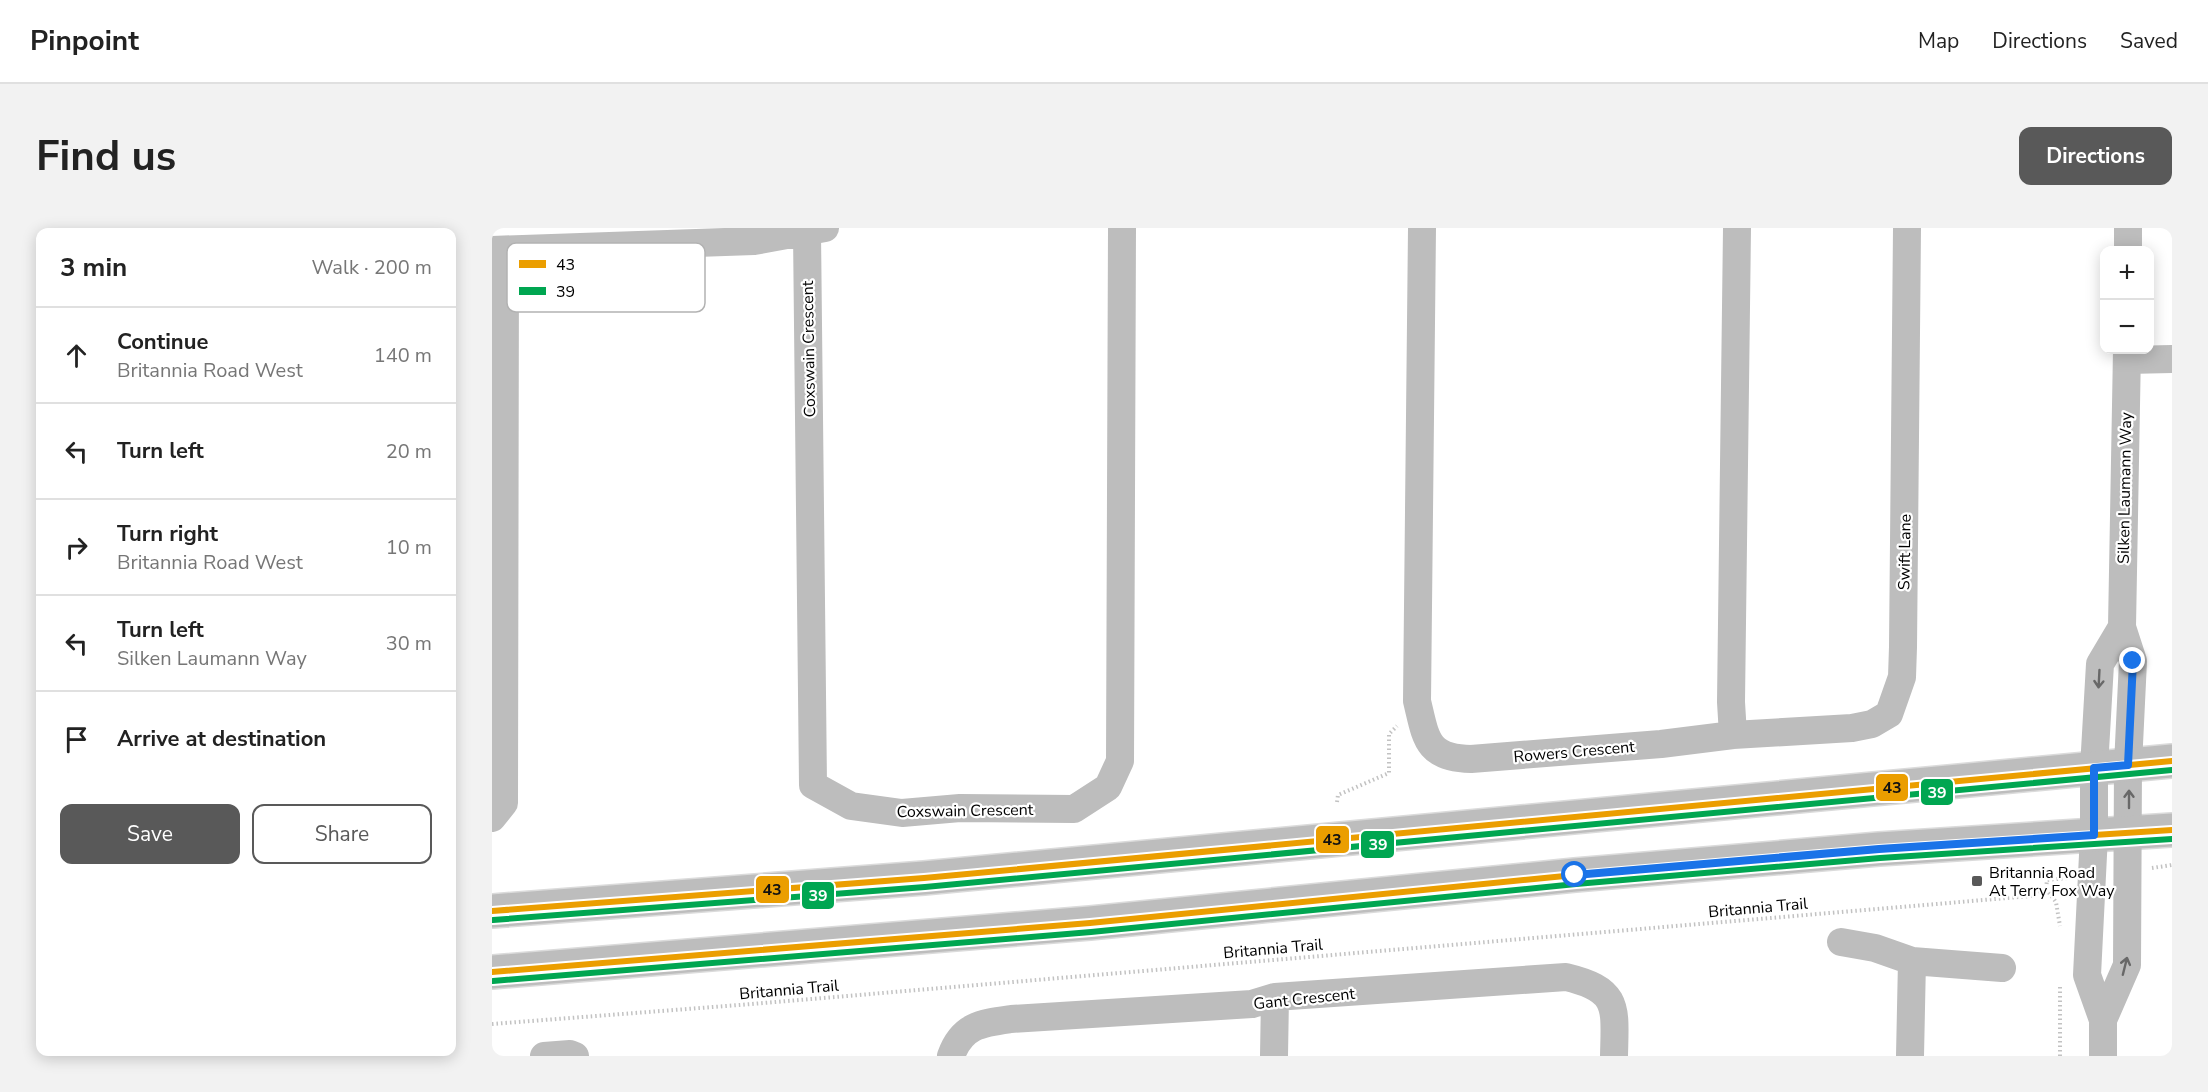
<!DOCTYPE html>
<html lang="en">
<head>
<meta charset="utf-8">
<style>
  body { margin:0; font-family:"Nunito Sans",sans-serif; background:#f2f2f2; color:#222 }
  .controls { position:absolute; right:18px; top:18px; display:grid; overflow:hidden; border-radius:12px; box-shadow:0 3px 15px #0003 }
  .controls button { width:54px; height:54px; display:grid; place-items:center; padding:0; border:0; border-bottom:2px solid #e0e0e0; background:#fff; color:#222; font:30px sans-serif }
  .stop { position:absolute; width:18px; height:18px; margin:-14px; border:4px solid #1a73e8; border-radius:50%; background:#fff }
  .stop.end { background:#1a73e8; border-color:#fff; box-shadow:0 2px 6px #0008 }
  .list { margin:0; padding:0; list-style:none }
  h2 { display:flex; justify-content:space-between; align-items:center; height:78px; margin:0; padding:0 24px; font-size:26px }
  h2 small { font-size:20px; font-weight:400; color:#767676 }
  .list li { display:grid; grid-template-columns:39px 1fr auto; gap:18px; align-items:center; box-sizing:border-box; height:96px; padding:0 24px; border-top:2px solid #e0e0e0 }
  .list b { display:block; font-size:22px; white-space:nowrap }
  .list p { margin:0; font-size:20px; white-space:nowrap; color:#767676 }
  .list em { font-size:20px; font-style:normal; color:#767676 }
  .actions { display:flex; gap:12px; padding:18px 24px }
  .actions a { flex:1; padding:14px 0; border:2px solid #595959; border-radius:12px; text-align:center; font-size:21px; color:#595959 }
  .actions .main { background:#595959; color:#fff }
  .icon { flex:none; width:33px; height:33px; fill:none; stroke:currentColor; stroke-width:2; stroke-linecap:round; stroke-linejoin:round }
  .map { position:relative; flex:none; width:1680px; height:828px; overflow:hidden; border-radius:12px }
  header { display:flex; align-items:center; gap:36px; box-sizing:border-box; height:84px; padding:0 30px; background:#fff; border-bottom:2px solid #e0e0e0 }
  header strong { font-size:28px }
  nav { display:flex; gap:33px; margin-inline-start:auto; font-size:21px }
  .intro { display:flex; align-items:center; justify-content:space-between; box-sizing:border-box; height:144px; padding:0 36px }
  h1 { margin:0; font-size:42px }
  .button { padding:15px 27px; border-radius:12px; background:#595959; color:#fff; font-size:21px; font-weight:700 }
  main { display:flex; gap:36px; padding:0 36px }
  aside { flex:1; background:#fff; border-radius:12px; box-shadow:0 3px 15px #0003 }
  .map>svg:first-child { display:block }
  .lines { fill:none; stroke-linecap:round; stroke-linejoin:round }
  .major-casing { stroke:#dbdbdb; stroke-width:36 }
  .path { stroke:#c2c2c2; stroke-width:4; stroke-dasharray:1.5 3; stroke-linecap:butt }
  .minor { stroke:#bdbdbd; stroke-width:28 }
  .major { stroke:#bdbdbd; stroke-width:33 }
  .bus-1-casing { stroke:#fff; stroke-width:10 }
  .bus-2-casing { stroke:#fff; stroke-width:10 }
  .bus-1 { stroke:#eb9e00; stroke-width:6 }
  .bus-2 { stroke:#00a651; stroke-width:6 }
  .oneway { stroke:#686868 }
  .route { stroke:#1a73e8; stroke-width:8 }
  .poi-dot { fill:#595959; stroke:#fff; stroke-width:2 }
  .labels { text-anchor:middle; stroke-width:4.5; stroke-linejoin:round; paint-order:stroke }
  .street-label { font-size:16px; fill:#000; stroke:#fff }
  .poi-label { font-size:16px; fill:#000; stroke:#fff; text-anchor:start }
  .key { fill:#fff; stroke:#b2b2b2; stroke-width:1.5 }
  .key-label { font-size:16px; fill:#000 }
  .line-badge { stroke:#fff; stroke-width:2 }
  .badge-label { font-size:16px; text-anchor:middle; font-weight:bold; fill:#fff }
  .pale-badge-label { font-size:16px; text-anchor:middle; font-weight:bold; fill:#111 }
</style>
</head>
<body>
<header>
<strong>Pinpoint</strong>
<nav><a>Map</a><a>Directions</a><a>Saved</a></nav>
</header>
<div class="intro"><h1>Find us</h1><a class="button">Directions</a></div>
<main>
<aside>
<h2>3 min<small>Walk · 200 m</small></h2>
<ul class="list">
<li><svg class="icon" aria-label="ahead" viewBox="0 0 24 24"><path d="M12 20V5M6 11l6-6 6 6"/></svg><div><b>Continue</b><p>Britannia Road West</p></div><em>140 m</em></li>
<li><svg class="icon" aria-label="left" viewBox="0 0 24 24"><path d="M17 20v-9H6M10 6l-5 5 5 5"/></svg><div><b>Turn left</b></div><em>20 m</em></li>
<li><svg class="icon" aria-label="right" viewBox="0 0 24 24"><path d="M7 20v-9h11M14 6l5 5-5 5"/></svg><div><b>Turn right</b><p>Britannia Road West</p></div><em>10 m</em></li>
<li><svg class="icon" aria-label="left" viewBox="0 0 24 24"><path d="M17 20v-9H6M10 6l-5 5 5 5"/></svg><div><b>Turn left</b><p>Silken Laumann Way</p></div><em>30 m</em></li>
<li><svg class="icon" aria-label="arrive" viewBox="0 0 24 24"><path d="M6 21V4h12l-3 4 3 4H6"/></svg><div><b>Arrive at destination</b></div></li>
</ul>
<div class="actions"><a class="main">Save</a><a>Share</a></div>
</aside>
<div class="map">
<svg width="1680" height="828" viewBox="0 0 1680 828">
  <rect width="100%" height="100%" fill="#fff"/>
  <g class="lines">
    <defs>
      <path id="major" d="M0,683L432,650L1680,533
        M0,744L598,695L1083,647L1387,621L1680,602"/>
    </defs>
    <use href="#major" class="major-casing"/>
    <path class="path" d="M845,574L846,567L897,545V506L905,498
      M1660,640L1680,637
      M1554,661L1564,674L1568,698
      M0,796L260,776L1539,668L1554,661L1555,652L1575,650
      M1568,828V756"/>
    <path class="minor" d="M930,0L925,473C934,510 934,530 979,531L1169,516L1241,507L1360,500L1380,496L1397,486L1410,449L1411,419L1415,0
      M315,4L321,557L359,578L410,585L468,580L582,581L616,559L628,533L630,0
      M0,22L262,13L333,0
      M1636,22V0
      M1635,132L1680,131
      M1241,507L1239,474L1245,0
      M0,590L12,575L13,22
      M1349,714L1383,720L1420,733L1510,740
      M1611,792L1635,737L1636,537L1641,433L1630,399L1635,122
      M52,828L78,826L83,828
      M459,828C470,797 490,795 519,791L760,776L783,769L1074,749C1128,762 1123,779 1122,828
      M782,828L783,769
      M1418,828L1420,733
      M1611,828V792L1595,747L1602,607V540L1608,436L1630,399"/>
    <use href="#major" class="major"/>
    <defs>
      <path id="bus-1" d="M0,683L432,650L1680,533
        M0,744L598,695L1083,647L1387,621L1680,602"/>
      <path id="bus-2" d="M1,692L433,659L1680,542
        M1,753L599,704L1084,656L1388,630L1680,611"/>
    </defs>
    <use href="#bus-1" class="bus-1-casing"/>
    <use href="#bus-2" class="bus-2-casing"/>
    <use href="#bus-1" class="bus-1"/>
    <use href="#bus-2" class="bus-2"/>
  </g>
  <defs><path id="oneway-shaft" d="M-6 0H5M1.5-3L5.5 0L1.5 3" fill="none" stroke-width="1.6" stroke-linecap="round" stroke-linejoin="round" transform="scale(1.5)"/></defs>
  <g class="oneway">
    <use href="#oneway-shaft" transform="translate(1607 451) rotate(93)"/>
    <use href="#oneway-shaft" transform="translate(1637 571) rotate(-90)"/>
    <use href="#oneway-shaft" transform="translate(1633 738) rotate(-76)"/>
  </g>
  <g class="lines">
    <path class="route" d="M1083,647L1387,621L1602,607V540L1636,537L1641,433"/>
  </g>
  <rect class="poi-dot" x="1479" y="647" width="12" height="12" rx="3"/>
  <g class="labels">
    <g class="street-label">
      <text transform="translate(316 121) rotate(-91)" y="6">Coxswain Crescent</text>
      <text transform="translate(1632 260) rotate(-89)" y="6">Silken Laumann Way</text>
      <text transform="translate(1412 324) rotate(-89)" y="6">Swift Lane</text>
      <text transform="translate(1082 523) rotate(-5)" y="6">Rowers Crescent</text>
      <text transform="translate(473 582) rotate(-1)" y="6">Coxswain Crescent</text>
      <text transform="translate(1266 679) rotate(-5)" y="6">Britannia Trail</text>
      <text transform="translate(781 720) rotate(-5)" y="6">Britannia Trail</text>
      <text transform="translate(297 761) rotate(-5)" y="6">Britannia Trail</text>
      <text transform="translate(812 770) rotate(-6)" y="6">Gant Crescent</text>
    </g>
    <g class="poi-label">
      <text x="1497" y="650">Britannia Road<tspan x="1497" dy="18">At Terry Fox Way</tspan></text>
    </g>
  </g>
  <rect x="15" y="15" width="198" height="69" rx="9" class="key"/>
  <rect x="27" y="32" width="27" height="8" fill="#eb9e00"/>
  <rect x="27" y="59" width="27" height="8" fill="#00a651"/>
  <g class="key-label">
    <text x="64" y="42">43</text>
    <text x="64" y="69">39</text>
  </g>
  <g class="line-badge">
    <rect x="1383" y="545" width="34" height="29" rx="6" fill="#eb9e00"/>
    <rect x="1428" y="550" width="34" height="28" rx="6" fill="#00a651"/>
    <rect x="823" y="597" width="35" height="29" rx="6" fill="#eb9e00"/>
    <rect x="868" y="602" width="35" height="29" rx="6" fill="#00a651"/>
    <rect x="263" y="647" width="35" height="29" rx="6" fill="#eb9e00"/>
    <rect x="309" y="653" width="34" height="29" rx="6" fill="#00a651"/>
  </g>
  <g class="badge-label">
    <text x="1445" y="570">39</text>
    <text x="886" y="622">39</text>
    <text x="326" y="673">39</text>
  </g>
  <g class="pale-badge-label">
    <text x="1400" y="565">43</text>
    <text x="840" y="617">43</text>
    <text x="280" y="667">43</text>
  </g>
</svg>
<div class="controls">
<button>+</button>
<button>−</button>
</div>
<div class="stop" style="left:1083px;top:647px"></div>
<div class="stop end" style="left:1641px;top:433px"></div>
</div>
</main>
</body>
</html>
